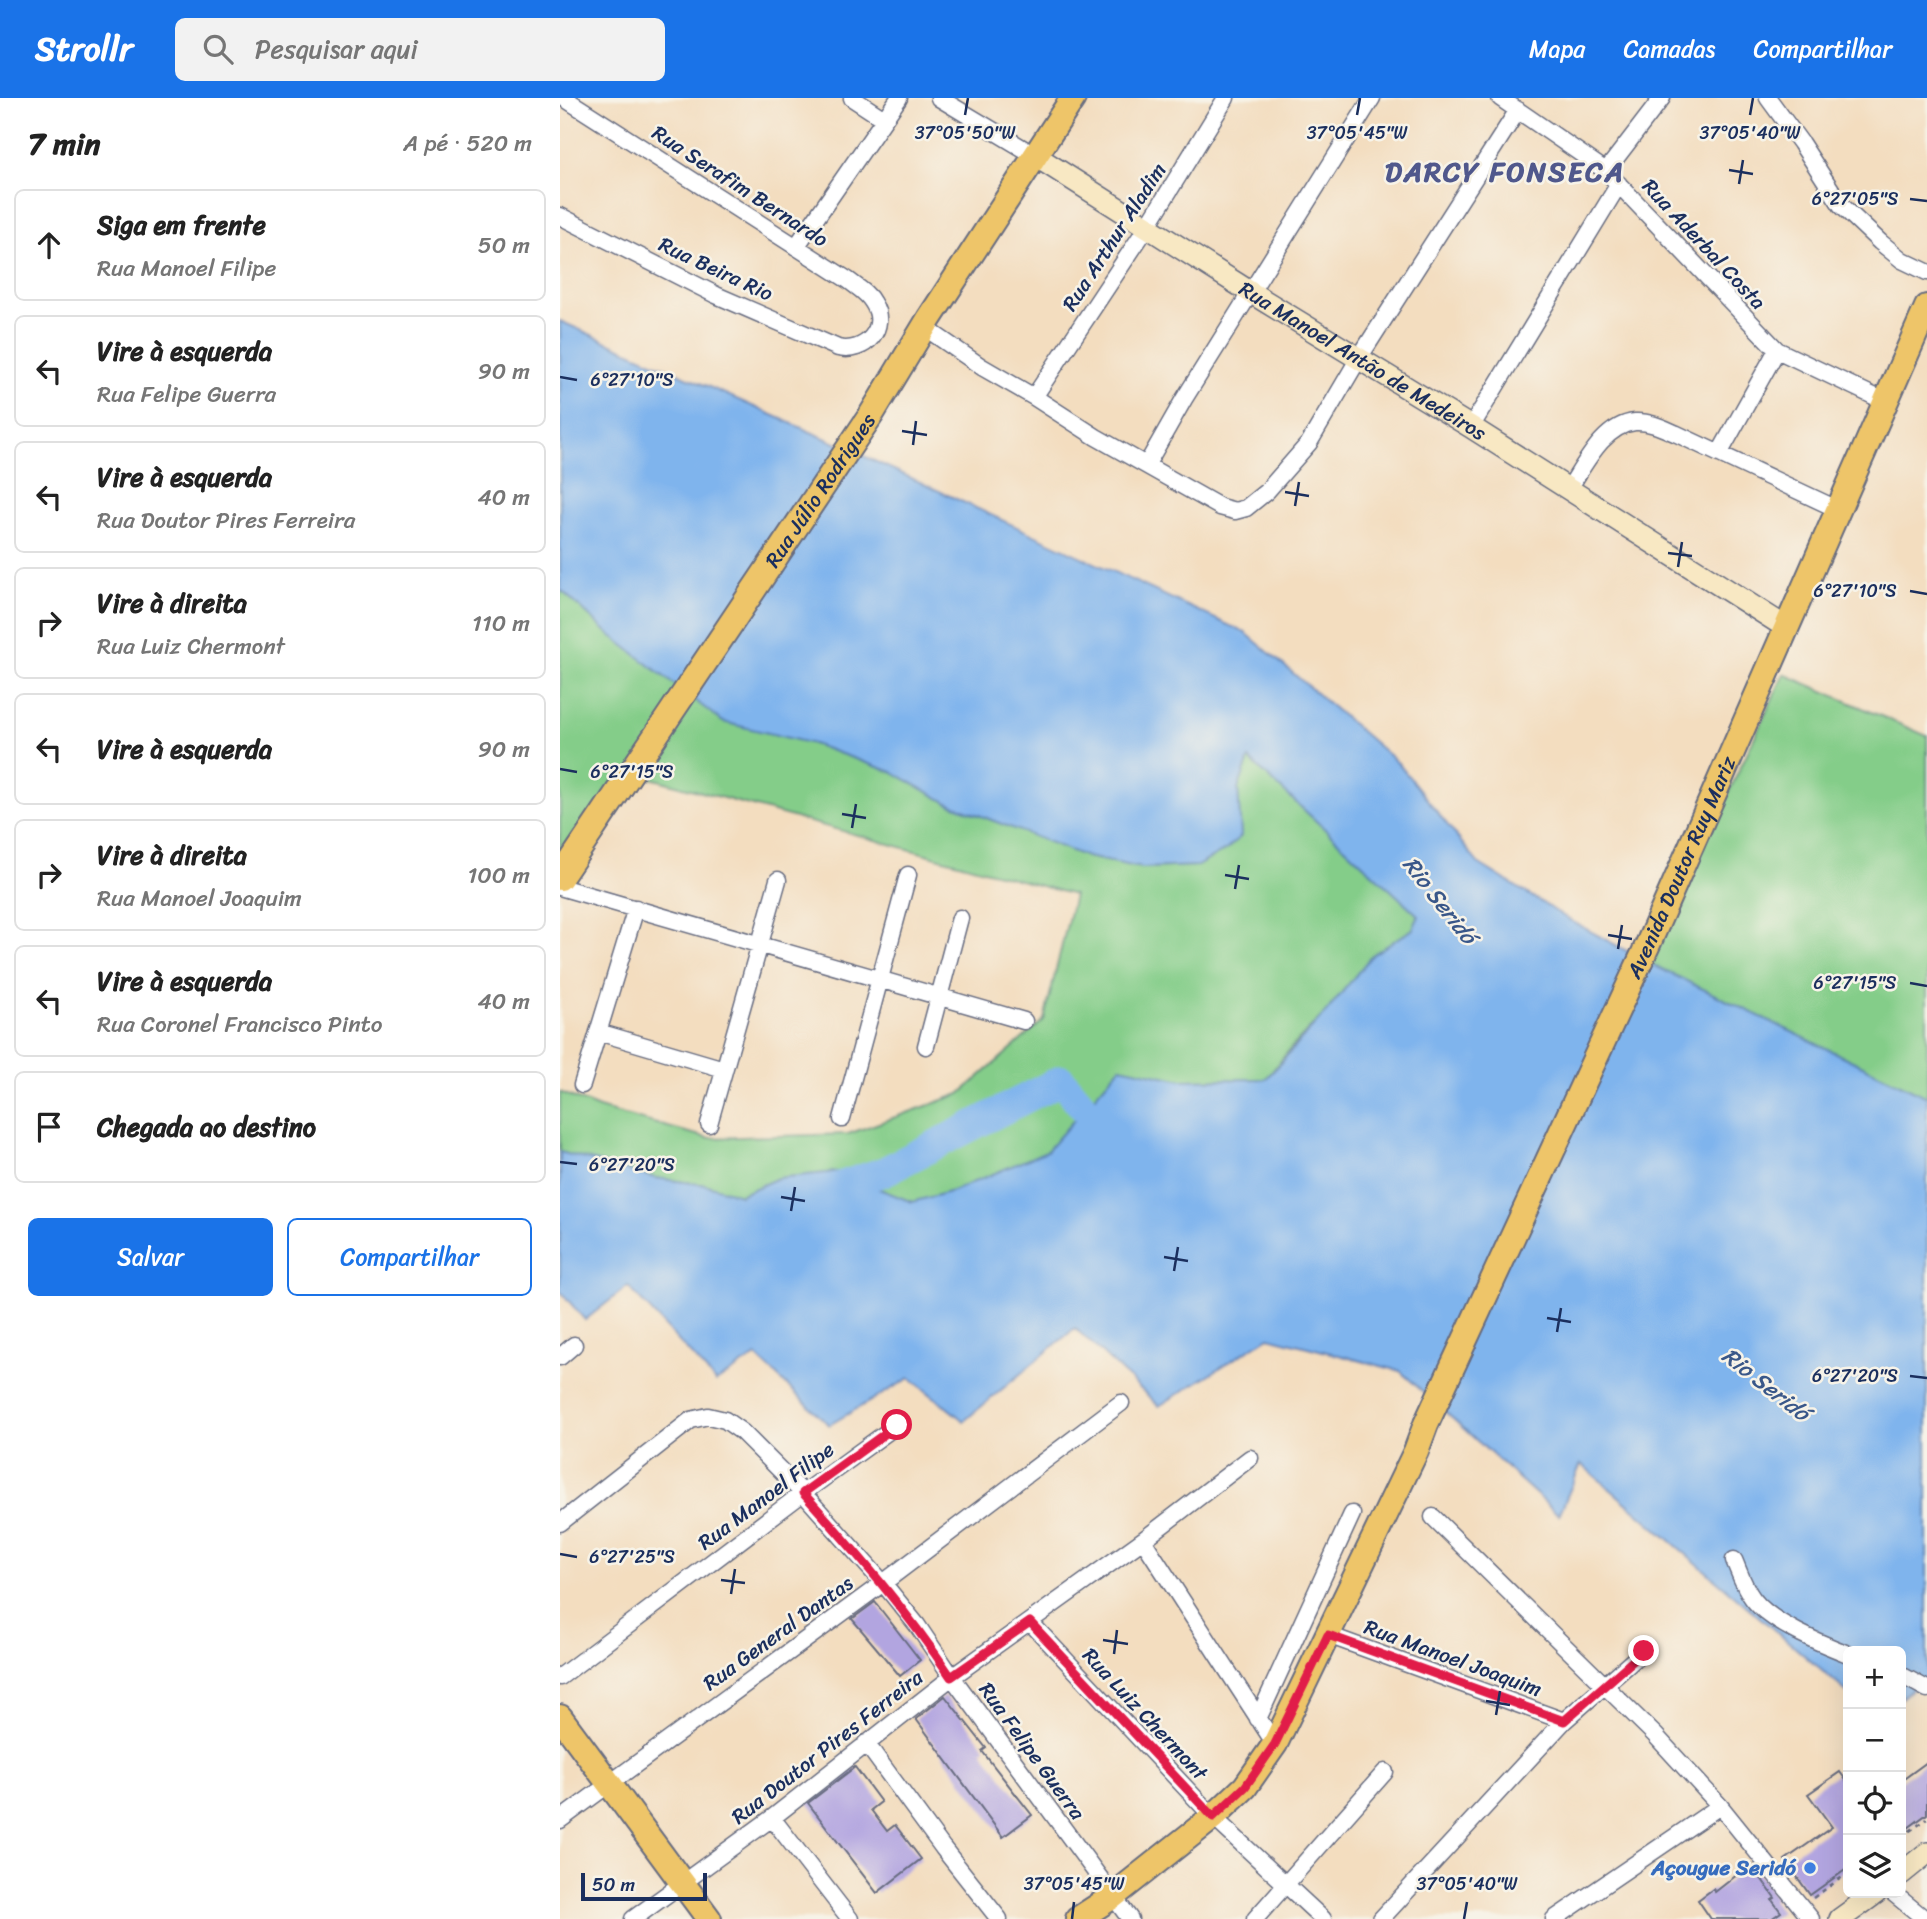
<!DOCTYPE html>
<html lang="pt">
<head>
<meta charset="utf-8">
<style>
  body { margin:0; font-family:Sriracha,sans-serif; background:#f2f2f2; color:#222 }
  .controls { position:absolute; right:21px; bottom:21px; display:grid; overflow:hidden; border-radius:10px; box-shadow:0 7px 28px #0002 }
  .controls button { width:63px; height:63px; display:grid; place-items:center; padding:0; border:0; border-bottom:2px solid #e0e0e0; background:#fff; color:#222; font:35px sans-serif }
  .scale { position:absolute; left:21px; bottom:18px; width:126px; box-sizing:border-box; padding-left:7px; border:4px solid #1b2f5e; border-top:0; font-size:19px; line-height:24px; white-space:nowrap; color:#1b2f5e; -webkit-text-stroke:5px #f7f3e8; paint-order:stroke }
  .stop { position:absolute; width:21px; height:21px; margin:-16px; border:5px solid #e11d48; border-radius:50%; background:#fff }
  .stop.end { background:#e11d48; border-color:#fff; box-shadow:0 2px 7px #0008 }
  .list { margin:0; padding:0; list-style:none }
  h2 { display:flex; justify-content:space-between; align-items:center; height:91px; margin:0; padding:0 28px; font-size:30px }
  h2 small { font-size:23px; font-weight:400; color:#767676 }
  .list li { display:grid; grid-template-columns:46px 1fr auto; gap:21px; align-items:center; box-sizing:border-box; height:112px; margin:0 14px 14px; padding:0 14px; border:2px solid #e0e0e0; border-radius:10px }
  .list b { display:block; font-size:26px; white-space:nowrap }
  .list p { margin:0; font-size:23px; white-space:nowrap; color:#767676 }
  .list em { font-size:23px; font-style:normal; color:#767676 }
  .actions { display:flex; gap:14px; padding:21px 28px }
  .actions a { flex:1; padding:16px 0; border:2px solid #1a73e8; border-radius:10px; text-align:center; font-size:24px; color:#1a73e8 }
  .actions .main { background:#1a73e8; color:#fff }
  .icon { flex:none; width:38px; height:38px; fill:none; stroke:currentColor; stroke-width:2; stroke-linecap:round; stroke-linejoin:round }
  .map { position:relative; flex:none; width:1367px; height:1821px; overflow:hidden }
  header { display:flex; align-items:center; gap:42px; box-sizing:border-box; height:98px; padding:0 35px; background:#1a73e8; color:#fff }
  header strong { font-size:33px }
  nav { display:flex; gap:38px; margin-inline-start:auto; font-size:24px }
  .search { width:490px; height:63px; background:#f2f2f2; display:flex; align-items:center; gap:18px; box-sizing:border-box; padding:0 24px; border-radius:10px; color:#767676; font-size:26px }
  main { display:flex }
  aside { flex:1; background:#fff }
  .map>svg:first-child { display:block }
  .green { fill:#84cd89; stroke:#507e74; stroke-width:2 }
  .water { fill:#7fb4ed; stroke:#4d72a6; stroke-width:2 }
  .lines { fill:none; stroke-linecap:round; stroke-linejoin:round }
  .river { stroke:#7fb4ed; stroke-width:30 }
  .building { fill:#b2a5e0 }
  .street-casing { stroke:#676c80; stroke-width:19 }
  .secondary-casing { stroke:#676c80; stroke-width:24 }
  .primary-casing { stroke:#676c80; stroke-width:28 }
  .path { stroke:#676c80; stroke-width:2.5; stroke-dasharray:5 5; stroke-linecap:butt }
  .street { stroke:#fff; stroke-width:16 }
  .secondary { stroke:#f8e8c3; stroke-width:21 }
  .primary { stroke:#eec569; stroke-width:24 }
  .route { stroke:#e11d48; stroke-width:9 }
  .ticks { fill:none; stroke:#1b2f5e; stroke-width:2.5 }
  .shop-dot { fill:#3f7fe0; stroke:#f7f3e8; stroke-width:2.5 }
  .labels { text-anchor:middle; stroke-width:5; stroke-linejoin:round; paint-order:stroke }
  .street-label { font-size:21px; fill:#1b2f5e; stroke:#f7f3e8 }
  .shop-label { font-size:21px; font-weight:bold; fill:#366cbe; stroke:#f7f3e8; text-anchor:end }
  .water-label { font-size:23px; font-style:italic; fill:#395789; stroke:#f7f3e8 }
  .district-label { font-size:28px; font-weight:bold; letter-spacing:2px; fill:#50588c; stroke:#f7f3e8 }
  .ticks-label { font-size:18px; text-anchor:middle; fill:#1b2f5e; stroke:#f7f3e8; stroke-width:5; stroke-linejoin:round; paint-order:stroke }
</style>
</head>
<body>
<header>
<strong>Strollr</strong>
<div class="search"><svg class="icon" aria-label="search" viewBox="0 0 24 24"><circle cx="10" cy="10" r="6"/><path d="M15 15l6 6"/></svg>Pesquisar aqui</div>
<nav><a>Mapa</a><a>Camadas</a><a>Compartilhar</a></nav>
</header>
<main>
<aside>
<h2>7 min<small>A pé · 520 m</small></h2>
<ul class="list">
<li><svg class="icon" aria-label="ahead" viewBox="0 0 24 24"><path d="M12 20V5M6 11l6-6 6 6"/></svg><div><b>Siga em frente</b><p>Rua Manoel Filipe</p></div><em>50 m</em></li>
<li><svg class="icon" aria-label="left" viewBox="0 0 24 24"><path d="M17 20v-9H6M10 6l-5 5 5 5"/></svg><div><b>Vire à esquerda</b><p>Rua Felipe Guerra</p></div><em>90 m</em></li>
<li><svg class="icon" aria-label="left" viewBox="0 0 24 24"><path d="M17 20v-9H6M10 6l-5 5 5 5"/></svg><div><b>Vire à esquerda</b><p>Rua Doutor Pires Ferreira</p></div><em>40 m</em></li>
<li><svg class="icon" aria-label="right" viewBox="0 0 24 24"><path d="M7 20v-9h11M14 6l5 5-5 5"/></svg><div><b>Vire à direita</b><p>Rua Luiz Chermont</p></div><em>110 m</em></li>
<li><svg class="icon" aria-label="left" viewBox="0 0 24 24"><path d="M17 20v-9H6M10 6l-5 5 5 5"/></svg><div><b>Vire à esquerda</b></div><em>90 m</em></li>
<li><svg class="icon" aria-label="right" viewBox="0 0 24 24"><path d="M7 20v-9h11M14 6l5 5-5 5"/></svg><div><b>Vire à direita</b><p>Rua Manoel Joaquim</p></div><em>100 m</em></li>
<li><svg class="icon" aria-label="left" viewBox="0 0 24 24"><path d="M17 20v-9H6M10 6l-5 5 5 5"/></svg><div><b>Vire à esquerda</b><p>Rua Coronel Francisco Pinto</p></div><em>40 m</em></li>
<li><svg class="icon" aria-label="arrive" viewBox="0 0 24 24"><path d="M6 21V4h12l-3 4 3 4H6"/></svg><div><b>Chegada ao destino</b></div></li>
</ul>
<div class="actions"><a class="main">Salvar</a><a>Compartilhar</a></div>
</aside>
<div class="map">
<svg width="1367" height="1821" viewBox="0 0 1367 1821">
  <rect width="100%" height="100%" fill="#f7f3e8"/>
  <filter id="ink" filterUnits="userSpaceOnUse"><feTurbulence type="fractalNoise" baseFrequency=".0143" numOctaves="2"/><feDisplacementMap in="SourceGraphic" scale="14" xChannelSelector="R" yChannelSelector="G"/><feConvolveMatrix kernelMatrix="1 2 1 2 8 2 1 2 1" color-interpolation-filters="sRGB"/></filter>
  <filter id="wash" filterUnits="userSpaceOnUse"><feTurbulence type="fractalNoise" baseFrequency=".00686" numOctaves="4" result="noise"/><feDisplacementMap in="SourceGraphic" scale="28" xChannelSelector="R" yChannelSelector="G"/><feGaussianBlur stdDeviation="1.57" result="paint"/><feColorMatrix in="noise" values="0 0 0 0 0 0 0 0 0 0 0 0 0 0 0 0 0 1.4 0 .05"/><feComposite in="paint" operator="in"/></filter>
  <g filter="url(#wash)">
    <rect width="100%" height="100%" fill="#f3ddbf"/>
    <path class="green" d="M0,491L49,536L253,646L332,674L388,705L527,759L582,770L637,768L667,751L681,738L678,691L689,661L859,818L853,831L812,857L767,913L731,950L706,981L622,982L560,969L487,1053L393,1093L352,1104L276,1074L218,1080L180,1097L147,1087L95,1080L0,1054V994L39,1010L148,1040L288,1036L400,996L484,922L514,797L80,677L0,786Z
      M1224,576L1367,638V999L1089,865Z"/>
    <path class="water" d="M0,223L269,342L686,535L838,665L918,765L1013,824L1089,865L1367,999V1578L1341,1600V1553H1288V1595L1021,1366L999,1417L840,1273L709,1239L599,1308L515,1230L404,1323L350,1280L269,1327L196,1258L156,1284L68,1188L25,1222L0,1193V1054L95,1080L147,1087L180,1097L218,1080L276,1074L352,1104L393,1093L487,1053L560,969L622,982L706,981L767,913L812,857L853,831L859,818L689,661L678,691L681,738L667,751L637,768L582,770L527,759L388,705L332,674L253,646L163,624L49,536L0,491Z"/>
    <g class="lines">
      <path class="river" d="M260,1095L323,1074L501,982L542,1031L553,1028"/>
    </g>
    <g id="blocks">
      <path class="building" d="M315,1504L360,1562L340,1578L292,1521Z
        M385,1598L426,1650L422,1653L472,1717L443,1739L356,1621Z
        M1367,1664V1716L1341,1735V1683Z
        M295,1669L321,1704L311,1712L327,1733L335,1727L361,1761L317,1795L248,1705Z
        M1280,1674L1288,1685V1770L1250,1797L1225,1762L1272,1729L1248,1696Z
        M1191,1766L1215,1800L1212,1802L1221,1814L1211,1821H1151L1138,1802L1153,1791L1155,1794Z"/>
    </g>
  </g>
  <g filter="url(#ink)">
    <use href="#blocks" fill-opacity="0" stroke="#676c80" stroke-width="2"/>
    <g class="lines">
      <defs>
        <path id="street" d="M292,0L324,21
          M379,0L474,57
          M940,0L1046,73L1217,252L1326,304
          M1208,0L1241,45L1281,107L1320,144L1342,162L1367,174
          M1046,73L1102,0
          M0,118L156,197L278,250C305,256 329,230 313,205C308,195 297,189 288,182L4,0
          M236,149L339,0
          M364,229L422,269L474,299L536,339L660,409L675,413L686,410L707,393L749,345L799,260L958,12
          M474,299L587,129L666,0
          M911,329L1059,86
          M1159,356L1217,252
          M587,366L624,301L812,0
          M1008,392C1024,368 1043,327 1075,324C1090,323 1105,331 1117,336L1279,412
          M0,789L464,923
          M38,934L164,971
          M366,948L400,820
          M22,987L76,810
          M282,1021L348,777
          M149,1026L218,782
          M0,1259L14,1247
          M873,1419L1095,1637L1160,1708L1251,1821
          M0,1425L131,1322L148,1318L165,1322L182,1334L243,1395L323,1485L357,1527L392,1579L570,1821
          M583,1442L715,1646
          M1174,1462C1180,1476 1184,1489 1193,1501C1212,1526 1260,1545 1288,1556
          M470,1524L653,1719L763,1821
          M768,1537L1004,1623
          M1341,1577L1367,1591
          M0,1579L243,1395L337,1327
          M698,1621L792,1416
          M306,1645L383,1750L439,1821
          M212,1720L290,1821
          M0,1722L323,1485L561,1305
          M1333,1795L1365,1821
          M73,1821L212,1720L392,1579L583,1442L690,1360
          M695,1821L825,1674
          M821,1821L1004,1623L1084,1553
          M994,1821L1160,1708"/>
        <g id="secondary">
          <path id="s1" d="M474,57L690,194L911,329L1227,530"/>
          <path d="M1341,1776L1367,1755"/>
          <path d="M1280,1821L1316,1795"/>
        </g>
        <g id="primary">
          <path id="s2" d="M0,780L311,317L369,221L513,0"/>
          <path d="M0,1619L149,1821"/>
          <path id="s3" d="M518,1821L552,1799L653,1719L685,1689L715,1646L856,1353L866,1326L1089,844L1367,209"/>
        </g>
      </defs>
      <use href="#street" class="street-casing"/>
      <use href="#secondary" class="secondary-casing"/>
      <use href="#primary" class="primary-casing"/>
      <path class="path" d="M1341,1739L1367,1721
        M1253,1800L1288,1775"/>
      <use href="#street" class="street"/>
      <use href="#secondary" class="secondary"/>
      <use href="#primary" class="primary"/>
    </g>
  </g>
  <g class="lines" filter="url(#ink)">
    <path class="route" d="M337,1327L243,1395C296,1454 347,1513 391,1579L470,1524L653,1719L685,1689L715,1646L768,1537L1004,1623L1084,1553"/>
  </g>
  <path class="ticks" d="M405,17L408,0M797,17L800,0M1190,17L1193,0M1169,72L1193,76M1179,86L1183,62M1350,101L1367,103M0,279L17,282M342,333L367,337M353,347L356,323M725,394L749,398M735,408L739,384M1108,455L1132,458M1118,469L1122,444M1350,493L1367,496M0,671L17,674M282,716L306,720M292,730L296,706M665,777L689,781M675,791L679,767M1048,837L1072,841M1058,851L1062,827M1350,885L1367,888M0,1064L17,1066M221,1099L245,1103M231,1113L235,1089M604,1159L628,1163M614,1173L618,1149M987,1220L1011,1224M997,1234L1001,1210M1350,1278L1367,1280M0,1456L17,1459M161,1482L185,1485M171,1496L175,1471M543,1542L568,1546M554,1556L557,1532M926,1603L950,1607M936,1617L940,1593M512,1821L514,1804M904,1821L907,1804"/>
  <circle class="shop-dot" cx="1250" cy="1770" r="7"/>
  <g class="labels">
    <g class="street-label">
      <text transform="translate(180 88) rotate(33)" y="7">Rua Serafim Bernardo</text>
      <text transform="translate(554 139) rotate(-57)" y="7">Rua Arthur Aladim</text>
      <text transform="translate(1144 146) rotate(47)" y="7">Rua Aderbal Costa</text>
      <text transform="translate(156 171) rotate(25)" y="7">Rua Beira Rio</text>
      <text dy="7" stroke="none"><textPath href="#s1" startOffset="388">Rua Manoel Antão de Medeiros</textPath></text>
      <text dy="7" stroke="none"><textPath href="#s2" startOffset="467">Rua Júlio Rodrigues</textPath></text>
      <text dy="7" stroke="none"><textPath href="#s3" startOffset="1232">Avenida Doutor Ruy Mariz</textPath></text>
      <text transform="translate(206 1398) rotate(-37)" y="7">Rua Manoel Filipe</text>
      <text transform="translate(218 1535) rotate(-36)" y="7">Rua General Dantas</text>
      <text transform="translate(893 1560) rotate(20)" y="7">Rua Manoel Joaquim</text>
      <text transform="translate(585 1616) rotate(47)" y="7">Rua Luiz Chermont</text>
      <text transform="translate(267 1649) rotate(-38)" y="7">Rua Doutor Pires Ferreira</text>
      <text transform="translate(472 1653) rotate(54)" y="7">Rua Felipe Guerra</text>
    </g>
    <g class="shop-label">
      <text x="1236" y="1777">Açougue Seridó</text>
    </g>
    <g class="water-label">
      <text transform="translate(880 802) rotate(52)" y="8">Rio Seridó</text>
      <text transform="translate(1206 1286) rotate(38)" y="8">Rio Seridó</text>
    </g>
    <g class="district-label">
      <text x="945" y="83">DARCY FONSECA</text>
    </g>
  </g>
  <g class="ticks-label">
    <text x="405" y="41">37°05'50"W</text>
    <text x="797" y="41">37°05'45"W</text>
    <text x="1190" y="41">37°05'40"W</text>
    <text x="1295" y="107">6°27'05"S</text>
    <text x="72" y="288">6°27'10"S</text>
    <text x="1295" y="499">6°27'10"S</text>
    <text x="72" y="680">6°27'15"S</text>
    <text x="1295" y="891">6°27'15"S</text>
    <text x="72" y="1073">6°27'20"S</text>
    <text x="1295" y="1284">6°27'20"S</text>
    <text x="72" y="1465">6°27'25"S</text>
    <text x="514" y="1792">37°05'45"W</text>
    <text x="907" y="1792">37°05'40"W</text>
  </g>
</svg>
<div class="controls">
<button>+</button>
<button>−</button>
<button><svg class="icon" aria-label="locate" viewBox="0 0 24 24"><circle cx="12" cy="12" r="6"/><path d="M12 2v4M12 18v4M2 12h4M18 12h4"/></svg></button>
<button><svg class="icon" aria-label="layers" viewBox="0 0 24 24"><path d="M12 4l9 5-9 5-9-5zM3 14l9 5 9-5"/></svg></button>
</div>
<div class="scale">50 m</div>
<div class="stop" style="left:337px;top:1327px"></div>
<div class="stop end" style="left:1084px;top:1553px"></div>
</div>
</main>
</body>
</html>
